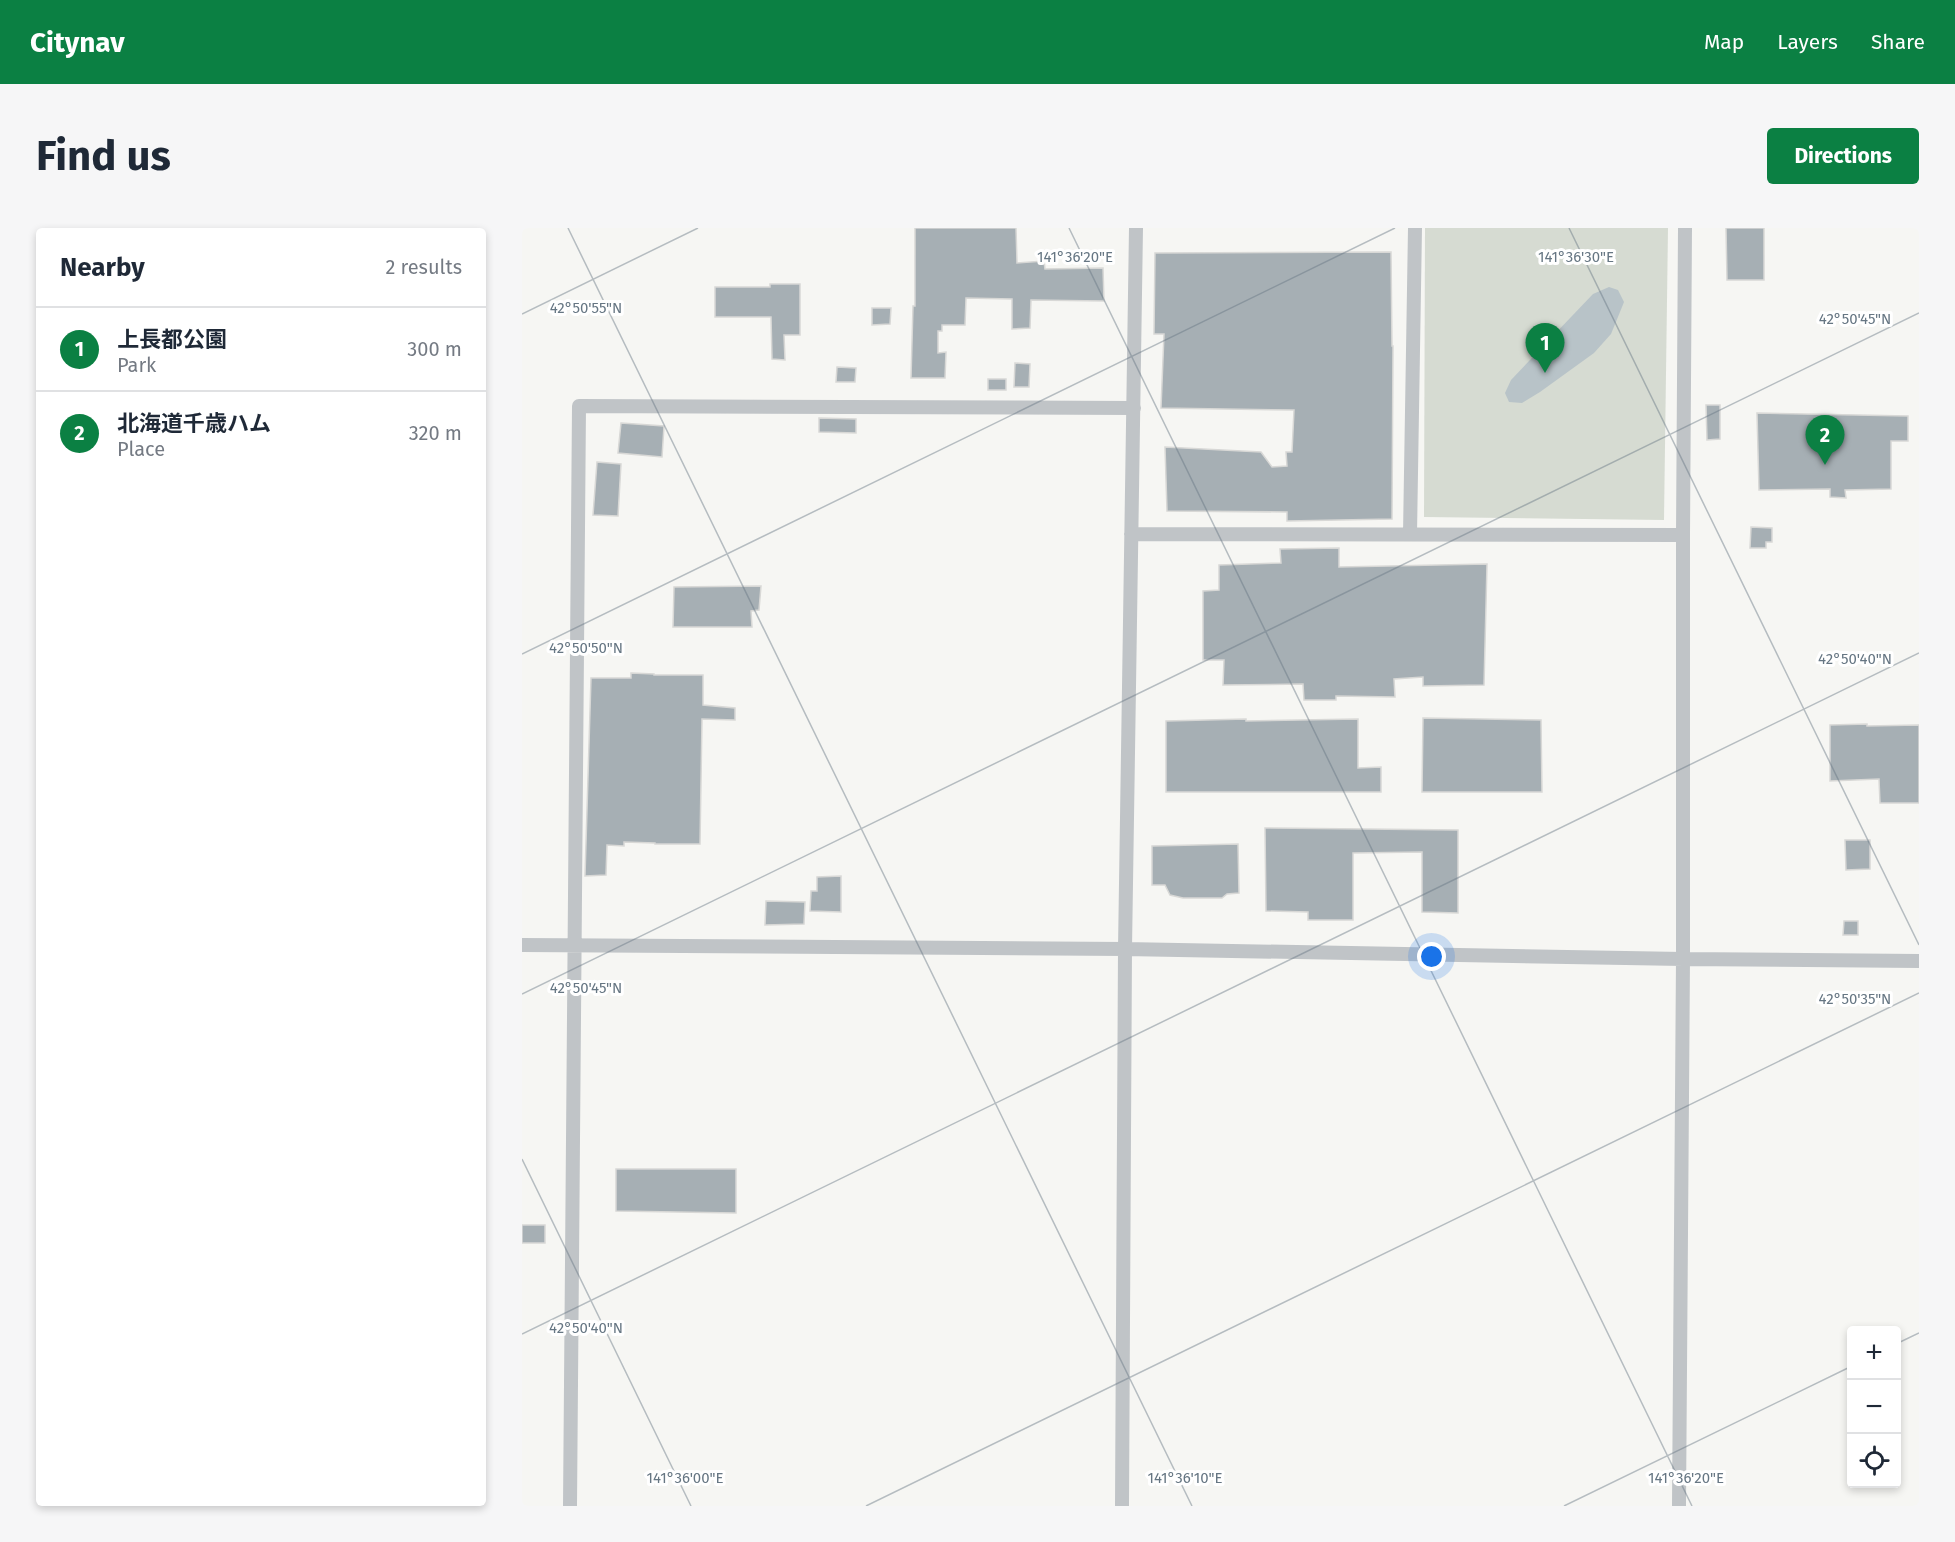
<!DOCTYPE html>
<html lang="en">
<head>
<meta charset="utf-8">
<style>
  body { margin:0; font-family:"Fira Sans","Noto Sans JP",sans-serif; background:#f6f6f7; color:#1f2937 }
  .controls { position:absolute; right:18px; bottom:18px; display:grid; overflow:hidden; border-radius:6px; box-shadow:0 3px 9px #0003 }
  .controls button { width:54px; height:54px; display:grid; place-items:center; padding:0; border:0; border-bottom:2px solid #e0e1e3; background:#fff; color:#1f2937; font:30px sans-serif }
  .you { position:absolute; left:910px; top:729px; width:21px; height:21px; margin:-15px; border:4px solid #fff; border-radius:50%; background:#1a73e8; box-shadow:0 0 0 9px #1a73e833 }
  .badge { display:grid; place-items:center; width:39px; height:39px; border-radius:50%; background:#0b8043; color:#fff; font-size:20px; font-weight:700 }
  .pin { position:absolute; translate:-50% -50px; filter:drop-shadow(0 2px 3px #0008) }
  .pin::after { content:''; position:absolute; top:32px; width:21px; height:18px; background:inherit; clip-path:polygon(0 0,100% 0,50% 100%) }
  .list { margin:0; padding:0; list-style:none }
  h2 { display:flex; justify-content:space-between; align-items:center; height:78px; margin:0; padding:0 24px; font-size:26px }
  h2 small { font-size:20px; font-weight:400; color:#747a83 }
  .list li { display:grid; grid-template-columns:39px 1fr auto; gap:18px; align-items:center; box-sizing:border-box; height:84px; padding:0 24px; border-top:2px solid #e0e1e3 }
  .list b { display:block; font-size:22px; white-space:nowrap }
  .list p { margin:0; font-size:20px; white-space:nowrap; color:#747a83 }
  .list em { font-size:20px; font-style:normal; color:#747a83 }
  .icon { flex:none; width:33px; height:33px; fill:none; stroke:currentColor; stroke-width:2; stroke-linecap:round; stroke-linejoin:round }
  .map { position:relative; flex:none; width:1397px; height:1278px; overflow:hidden; border-radius:6px }
  header { display:flex; align-items:center; gap:36px; box-sizing:border-box; height:84px; padding:0 30px; background:#0b8043; color:#fff }
  header strong { font-size:28px }
  nav { display:flex; gap:33px; margin-inline-start:auto; font-size:21px }
  .intro { display:flex; align-items:center; justify-content:space-between; box-sizing:border-box; height:144px; padding:0 36px }
  h1 { margin:0; font-size:42px }
  .button { padding:15px 27px; border-radius:6px; background:#0b8043; color:#fff; font-size:21px; font-weight:700 }
  main { display:flex; gap:36px; padding:0 36px }
  aside { flex:1; background:#fff; border-radius:6px; box-shadow:0 3px 9px #0003 }
  .map>svg:first-child { display:block }
  .green { fill:#d6dbd2 }
  .water { fill:#b8c3c8 }
  .building { fill:#a6afb4; stroke:#d8d8d6; stroke-width:1.5 }
  .lines { fill:none; stroke-linecap:round; stroke-linejoin:round }
  .minor { stroke:#c0c4c7; stroke-width:14 }
  .ticks { fill:none; stroke:#667683; stroke-width:1.5; stroke-opacity:0.45 }
  .ticks-label { font-size:15px; text-anchor:middle; fill:#667683; stroke:#fff; stroke-width:6; stroke-linejoin:round; paint-order:stroke }
</style>
</head>
<body>
<header>
<strong>Citynav</strong>
<nav><a>Map</a><a>Layers</a><a>Share</a></nav>
</header>
<div class="intro"><h1>Find us</h1><a class="button">Directions</a></div>
<main>
<aside>
<h2>Nearby<small>2 results</small></h2>
<ul class="list">
<li><span class="badge">1</span><div><b>上長都公園</b><p>Park</p></div><em>300 m</em></li>
<li><span class="badge">2</span><div><b>北海道千歳ハム</b><p>Place</p></div><em>320 m</em></li>
</ul>
</aside>
<div class="map">
<svg width="1397" height="1278" viewBox="0 0 1397 1278">
  <rect width="100%" height="100%" fill="#f6f6f3"/>
  <path class="green" d="M903,0H1146L1142,292L902,289Z"/>
  <path class="water" d="M1087,59L1096,62L1102,74L1089,106L1072,125L1018,164L1000,175L987,174L983,165L989,152L1071,66Z"/>
  <path class="building" d="M393,0H494L495,35L522,33L523,41L581,40L582,73L509,72L508,100L490,101V71L444,70L443,97H420V103H416V125L424,124L423,150H389L391,78H393Z
    M1204,0H1242V52H1205Z
    M869,24L870,118H871L870,291L765,293V284L645,283L643,219L739,224L750,239L765,238L764,224H770L772,182L639,180L642,106H632L633,25Z
    M248,56H278V107H262L263,132L250,131L249,89H193V59H248Z
    M350,80H369L368,96L350,97Z
    M493,135L508,136L507,159H492Z
    M315,139L334,140L333,154H314Z
    M466,151H484V162H466Z
    M1184,177H1198V211L1185,212Z
    M1235,185L1386,188V213H1369V261L1323,262L1324,270L1308,269V261L1237,262Z
    M297,190L334,191V205L297,204Z
    M99,195L142,198L140,229L96,225Z
    M75,234L99,236L96,288L71,287Z
    M1229,299L1250,300V314H1244V320H1228Z
    M817,320V339L965,336L962,457L901,458V449L872,451L873,469L814,468V472H782L781,456L701,457L702,432H681V363L697,362V337L759,335L758,321Z
    M239,358L237,382L229,383L230,399H151L152,359Z
    M109,445L132,446V447H181V477L213,480V492L180,491L178,616H133V615L102,614V618L85,617L84,647L63,648L69,450H109Z
    M901,490L1019,492L1020,564H900Z
    M724,491V493L836,491V540L859,539V564H644V493Z
    M1345,496V498L1397,497V575H1358L1357,551L1308,553V497Z
    M743,600L936,602V685L900,684V624L831,625V692H786V684L744,683Z
    M1323,612H1348V641L1324,642Z
    M716,616L717,665L705,666L700,670H661L648,667L643,657H630V618Z
    M319,648V684L288,683L289,663H295V649Z
    M244,673L283,674L282,696L243,697Z
    M1322,693H1336V707H1321Z
    M94,941H214V985L94,983Z
    M0,997H23V1015H0Z"/>
  <g class="lines">
    <path class="minor" d="M609,306L1161,307
      M888,306L893,0
      M0,717L603,721L1161,731L1397,733
      M48,1278L57,178L612,180
      M600,1278L603,721L614,0
      M1157,1278L1161,731V307L1163,0"/>
  </g>
  <path class="ticks" d="M46,0L670,1278M547,0L1170,1278M1047,0L1397,717M0,86L176,0M0,426L873,0M0,766L1397,85M0,931L169,1278M0,1106L1397,425M1374,1116L1397,1105M344,1278L1397,765M1042,1278L1330,1138"/>
  <g class="ticks-label">
    <text x="553" y="34">141°36'20"E</text>
    <text x="1054" y="34">141°36'30"E</text>
    <text x="64" y="85">42°50'55"N</text>
    <text x="1333" y="96">42°50'45"N</text>
    <text x="64" y="425">42°50'50"N</text>
    <text x="1333" y="436">42°50'40"N</text>
    <text x="64" y="765">42°50'45"N</text>
    <text x="1333" y="776">42°50'35"N</text>
    <text x="64" y="1105">42°50'40"N</text>
    <text x="163" y="1255">141°36'00"E</text>
    <text x="663" y="1255">141°36'10"E</text>
    <text x="1164" y="1255">141°36'20"E</text>
  </g>
</svg>
<div class="controls">
<button>+</button>
<button>−</button>
<button><svg class="icon" aria-label="locate" viewBox="0 0 24 24"><circle cx="12" cy="12" r="6"/><path d="M12 2v4M12 18v4M2 12h4M18 12h4"/></svg></button>
</div>
<div class="you"></div>
<div class="pin badge" style="left:1023px;top:145px">1</div>
<div class="pin badge" style="left:1303px;top:237px">2</div>
</div>
</main>
</body>
</html>
